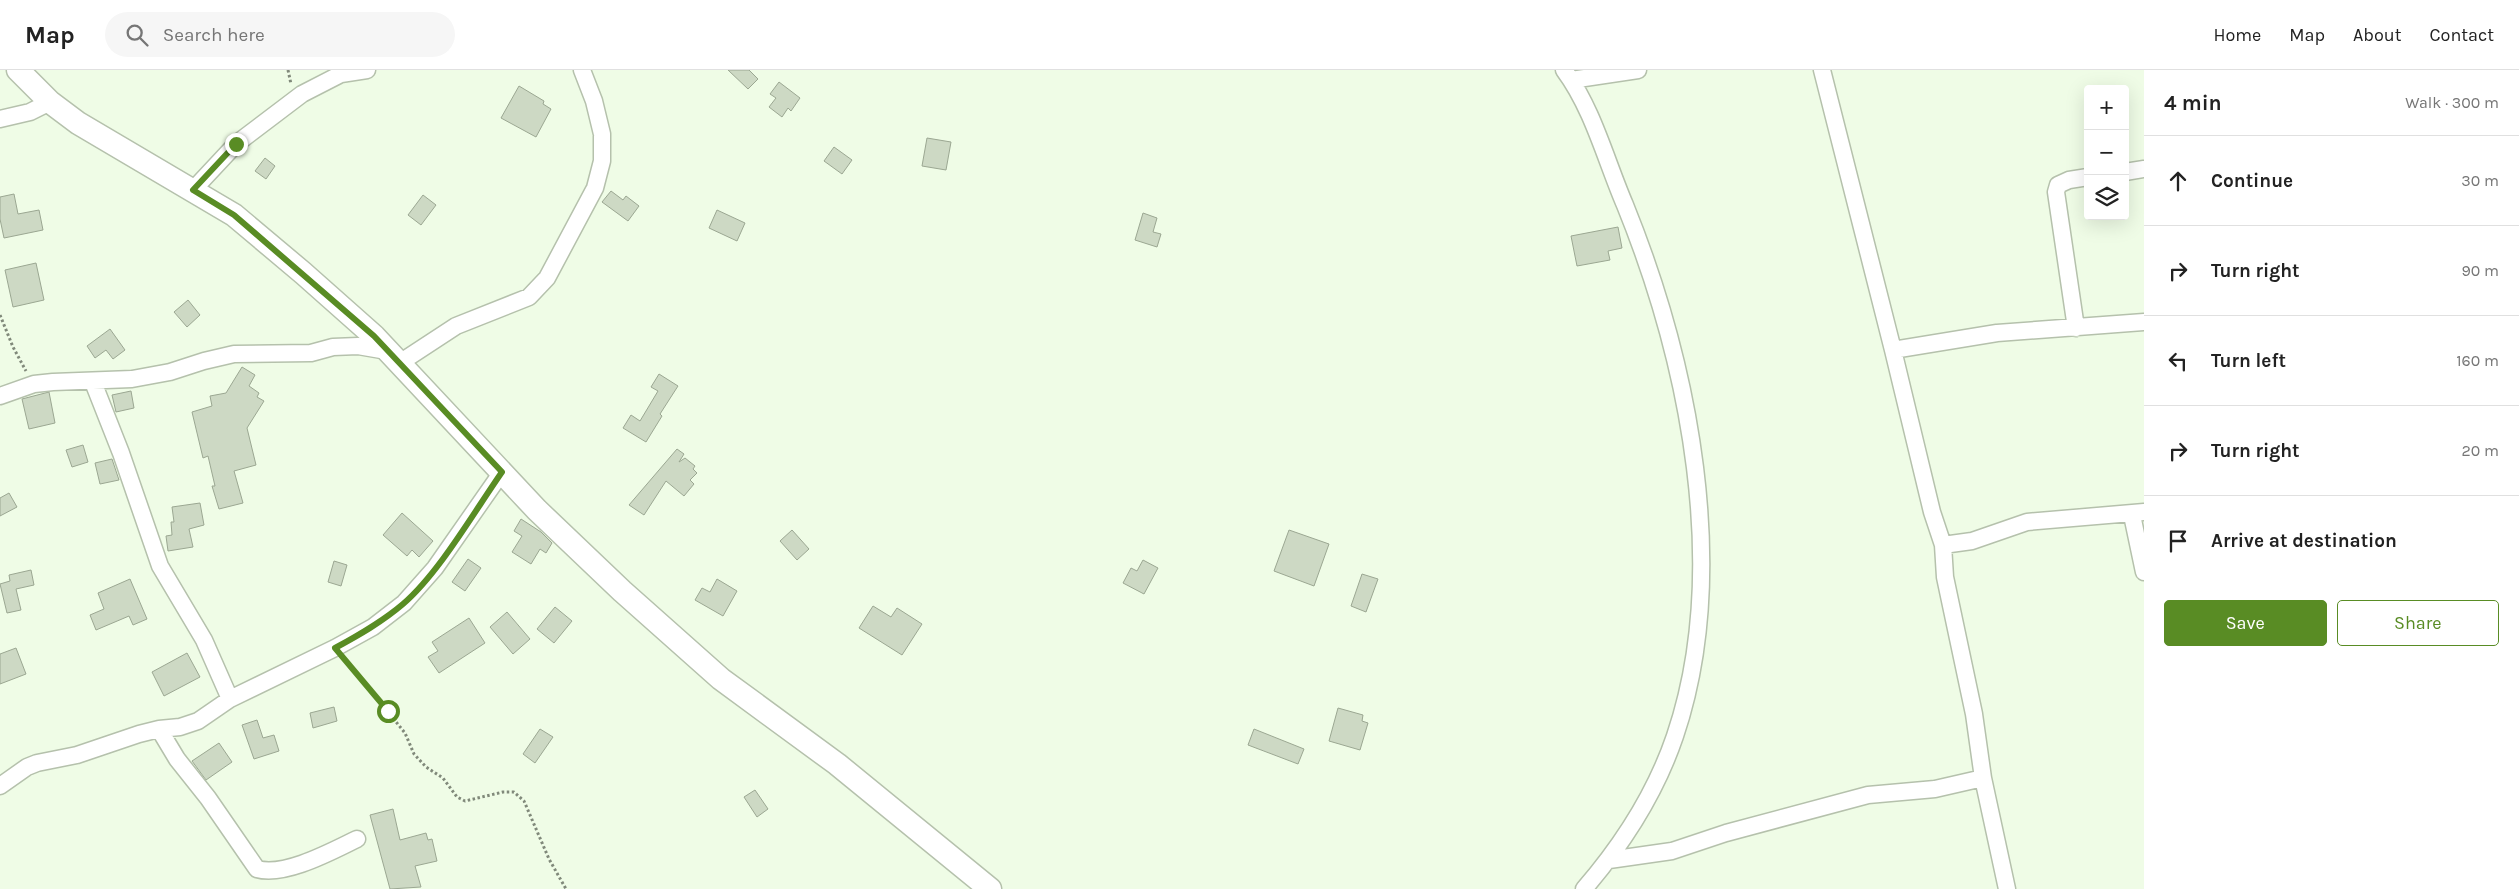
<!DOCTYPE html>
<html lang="en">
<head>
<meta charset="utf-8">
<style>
  body { margin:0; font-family:Karla,sans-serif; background:#f6f6f6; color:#222 }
  .controls { position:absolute; right:15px; top:15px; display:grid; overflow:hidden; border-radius:5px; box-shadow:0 5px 20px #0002 }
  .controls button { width:45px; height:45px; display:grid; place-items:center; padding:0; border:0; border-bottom:1px solid #e0e0e0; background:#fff; color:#222; font:25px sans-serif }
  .stop { position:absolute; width:15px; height:15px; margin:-11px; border:4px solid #598c24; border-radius:50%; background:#fff }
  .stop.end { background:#598c24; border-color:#fff; box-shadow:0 1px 5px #0008 }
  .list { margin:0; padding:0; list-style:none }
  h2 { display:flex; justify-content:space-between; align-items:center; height:65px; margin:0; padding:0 20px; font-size:21px }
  h2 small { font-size:16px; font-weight:400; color:#767676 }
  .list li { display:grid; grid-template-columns:32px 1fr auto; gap:15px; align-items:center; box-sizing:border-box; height:90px; padding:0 20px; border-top:1px solid #e0e0e0 }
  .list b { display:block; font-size:19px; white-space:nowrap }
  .list em { font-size:16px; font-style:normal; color:#767676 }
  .actions { display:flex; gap:10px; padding:15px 20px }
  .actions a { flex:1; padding:11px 0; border:1px solid #598c24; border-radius:5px; text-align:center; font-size:18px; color:#598c24 }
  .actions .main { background:#598c24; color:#fff }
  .icon { flex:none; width:28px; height:28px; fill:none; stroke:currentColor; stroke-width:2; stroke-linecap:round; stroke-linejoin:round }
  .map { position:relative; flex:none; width:2144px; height:819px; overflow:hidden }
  header { display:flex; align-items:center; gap:30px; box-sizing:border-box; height:70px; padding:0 25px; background:#fff; border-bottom:1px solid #e0e0e0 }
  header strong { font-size:24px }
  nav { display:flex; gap:28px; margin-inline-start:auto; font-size:18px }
  .search { width:350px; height:45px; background:#f6f6f6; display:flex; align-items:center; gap:12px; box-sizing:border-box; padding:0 18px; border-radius:28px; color:#767676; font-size:19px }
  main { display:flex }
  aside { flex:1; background:#fff }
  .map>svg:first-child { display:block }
  .building { fill:#cdd9c4; stroke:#9ba792 }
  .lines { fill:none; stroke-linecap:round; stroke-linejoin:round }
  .street-casing { stroke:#b5c1ac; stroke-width:19 }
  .secondary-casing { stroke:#b5c1ac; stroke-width:25 }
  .path { stroke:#80897a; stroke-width:3; stroke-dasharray:2.5 2.5; stroke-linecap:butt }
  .street { stroke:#fff; stroke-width:16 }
  .secondary { stroke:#fff; stroke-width:22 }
  .route { stroke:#598c24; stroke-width:6 }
</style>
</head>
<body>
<header>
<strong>Map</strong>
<div class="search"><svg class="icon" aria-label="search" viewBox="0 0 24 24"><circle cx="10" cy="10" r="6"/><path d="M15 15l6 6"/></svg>Search here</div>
<nav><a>Home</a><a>Map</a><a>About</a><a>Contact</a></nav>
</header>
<main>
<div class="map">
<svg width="2144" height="819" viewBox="0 0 2144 819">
  <rect width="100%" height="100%" fill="#effce6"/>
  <path class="building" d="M728,0H749L758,9L748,19Z
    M779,12L800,28L791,41L788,38L782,47L769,37L776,28L770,24Z
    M519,16L544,31L543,34L551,39L536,67L501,48Z
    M927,68L951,72L946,100L922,96Z
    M834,77L852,90L842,104L824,91Z
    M265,88L275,96L266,109L255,101Z
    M611,121L623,130L626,126L639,136L628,151L602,132Z
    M14,124L18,144L39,140L43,160L4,168L0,149V127Z
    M423,125L436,135L421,155L408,145Z
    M717,140L745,153L737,171L709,158Z
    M1143,143L1157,148L1153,162L1161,164L1157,177L1135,170Z
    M1618,157L1622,178L1608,181L1610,190L1577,196L1571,166Z
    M36,193L44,230L13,237L5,200Z
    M188,230L200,245L187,257L174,242Z
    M110,259L125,280L113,289L106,280L95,288L87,276Z
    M242,297L255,305L249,316L259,323L257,327L264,331L247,358L256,395L234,401L243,433L219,439L212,416H215L208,386L203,388L192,342L212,336L210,326L226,323Z
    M659,304L678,316L660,344L662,346L646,372L623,358L631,345L640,351L658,321L651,317Z
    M131,321L134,338L116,342L112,325Z
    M49,322L55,353L29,359L22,329Z
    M83,375L88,392L72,397L66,380Z
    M677,379L684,384L679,392L685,388L695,396L693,399L697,403L690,410L694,414L684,426L666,411L644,445L629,435Z
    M112,389L119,410L100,414L95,393Z
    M9,423L17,437L0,446V428Z
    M200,433L204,455L189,459L193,477L168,481L166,466L172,465L171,452H174L172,437Z
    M402,443L433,471L419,487L412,480L407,486L383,465Z
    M521,449L541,462L552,473L546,483L540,479L531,494L512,482L522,466L514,461Z
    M792,460L809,479L797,490L780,471Z
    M1289,460L1329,474L1314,516L1274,501Z
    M468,489L481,498L465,521L452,512Z
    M1143,490L1158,498L1144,524L1123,513L1131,498L1137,501Z
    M334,491L347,495L341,516L328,512Z
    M31,500L34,515L16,519L21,540L7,543L0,514L10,511L9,505Z
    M1362,504L1378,509L1366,542L1351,536Z
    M130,509L147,549L133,555L129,546L96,560L90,545L104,539L98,523Z
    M717,509L737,521L723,546L695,530L702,518L710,522Z
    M873,536L891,547L897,538L922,554L902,585L859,558Z
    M555,537L572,551L554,573L537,559Z
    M507,542L530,569L513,584L490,557Z
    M469,548L485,573L439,603L428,587L438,581L432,572Z
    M16,578L26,604L0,614V584Z
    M187,583L200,607L164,626L152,602Z
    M334,637L337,651L313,658L310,643Z
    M1338,638L1363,645L1362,651L1368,653L1360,680L1329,671Z
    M257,650L263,668L274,665L279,681L254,689L242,655Z
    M540,659L553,667L535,693L523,684Z
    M1254,659L1304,679L1298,694L1248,675Z
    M219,673L232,692L206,710L192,691Z
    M755,720L768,739L757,747L744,727Z
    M393,739L400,770L426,763L428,770L432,769L437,791L415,796L421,817L390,819L370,745Z"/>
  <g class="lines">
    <defs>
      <path id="street" d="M1564,0C1593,39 1606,91 1625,135C1689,293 1731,500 1675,666C1656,722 1622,775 1584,819
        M1822,0L1893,280L1932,442L1943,475L1945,507L1974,644L1983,708L2007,819
        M1571,10L1638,0
        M0,49L30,42L50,32
        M2125,102L2144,99
        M193,120L236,74L302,24L341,4L367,0
        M2076,258L2056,122L2058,115L2069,110L2088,107
        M1893,280L1997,263L2144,252
        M398,294L456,256L529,227L547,208L595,118L602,91V64L594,31L582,0
        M93,312L121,383L160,496L204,570L230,629
        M0,326L34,314L53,312L132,309L170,302L204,291L234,284L311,283L333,277L358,276L387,281
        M2132,445L2144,502
        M1943,475L1972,471L2027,452L2144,442
        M159,659L177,689L208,728L257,799C285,807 332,781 357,769
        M0,716L27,697L37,693L77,685L139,664L159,659L180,657L198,651L230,629L335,578L373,557L404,533L435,498L502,402
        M1609,790L1672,781L1726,763L1868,725L1935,719L1983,708"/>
      <path id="secondary" d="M18,0L50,32L78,53L234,145L303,203L374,266L537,440L622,521L721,609L837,694L990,819"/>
    </defs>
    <use href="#street" class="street-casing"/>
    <use href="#secondary" class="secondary-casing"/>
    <path class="path" d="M288,0L291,14
      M0,245L13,277L26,301
      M346,590L405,663L414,684L426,697L443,708L457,727L465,731L503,722H514L524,731L549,789L566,819"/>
    <use href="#street" class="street"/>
    <use href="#secondary" class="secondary"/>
  </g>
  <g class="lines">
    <path class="route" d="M236,74L193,120L234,145L374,266L502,402C474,442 439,503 403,534C382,552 359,565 335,578L388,641"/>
  </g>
</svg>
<div class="controls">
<button>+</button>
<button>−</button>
<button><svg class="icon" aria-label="layers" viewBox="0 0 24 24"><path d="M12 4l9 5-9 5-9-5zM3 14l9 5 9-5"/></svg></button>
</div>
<div class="stop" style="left:388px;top:641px"></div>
<div class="stop end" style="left:236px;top:74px"></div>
</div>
<aside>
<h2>4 min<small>Walk · 300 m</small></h2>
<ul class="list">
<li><svg class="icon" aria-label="ahead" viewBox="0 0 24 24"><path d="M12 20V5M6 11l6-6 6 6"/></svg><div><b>Continue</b></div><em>30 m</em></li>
<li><svg class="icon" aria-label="right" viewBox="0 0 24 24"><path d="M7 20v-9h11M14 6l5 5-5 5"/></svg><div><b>Turn right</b></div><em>90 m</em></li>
<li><svg class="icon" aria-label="left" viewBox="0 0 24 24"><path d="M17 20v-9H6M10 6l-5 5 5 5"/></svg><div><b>Turn left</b></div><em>160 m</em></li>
<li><svg class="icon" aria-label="right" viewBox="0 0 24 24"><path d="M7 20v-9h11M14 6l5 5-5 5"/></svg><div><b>Turn right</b></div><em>20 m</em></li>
<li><svg class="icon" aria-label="arrive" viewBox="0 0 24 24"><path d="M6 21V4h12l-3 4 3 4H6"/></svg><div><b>Arrive at destination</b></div></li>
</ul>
<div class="actions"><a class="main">Save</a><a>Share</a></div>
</aside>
</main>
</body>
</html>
